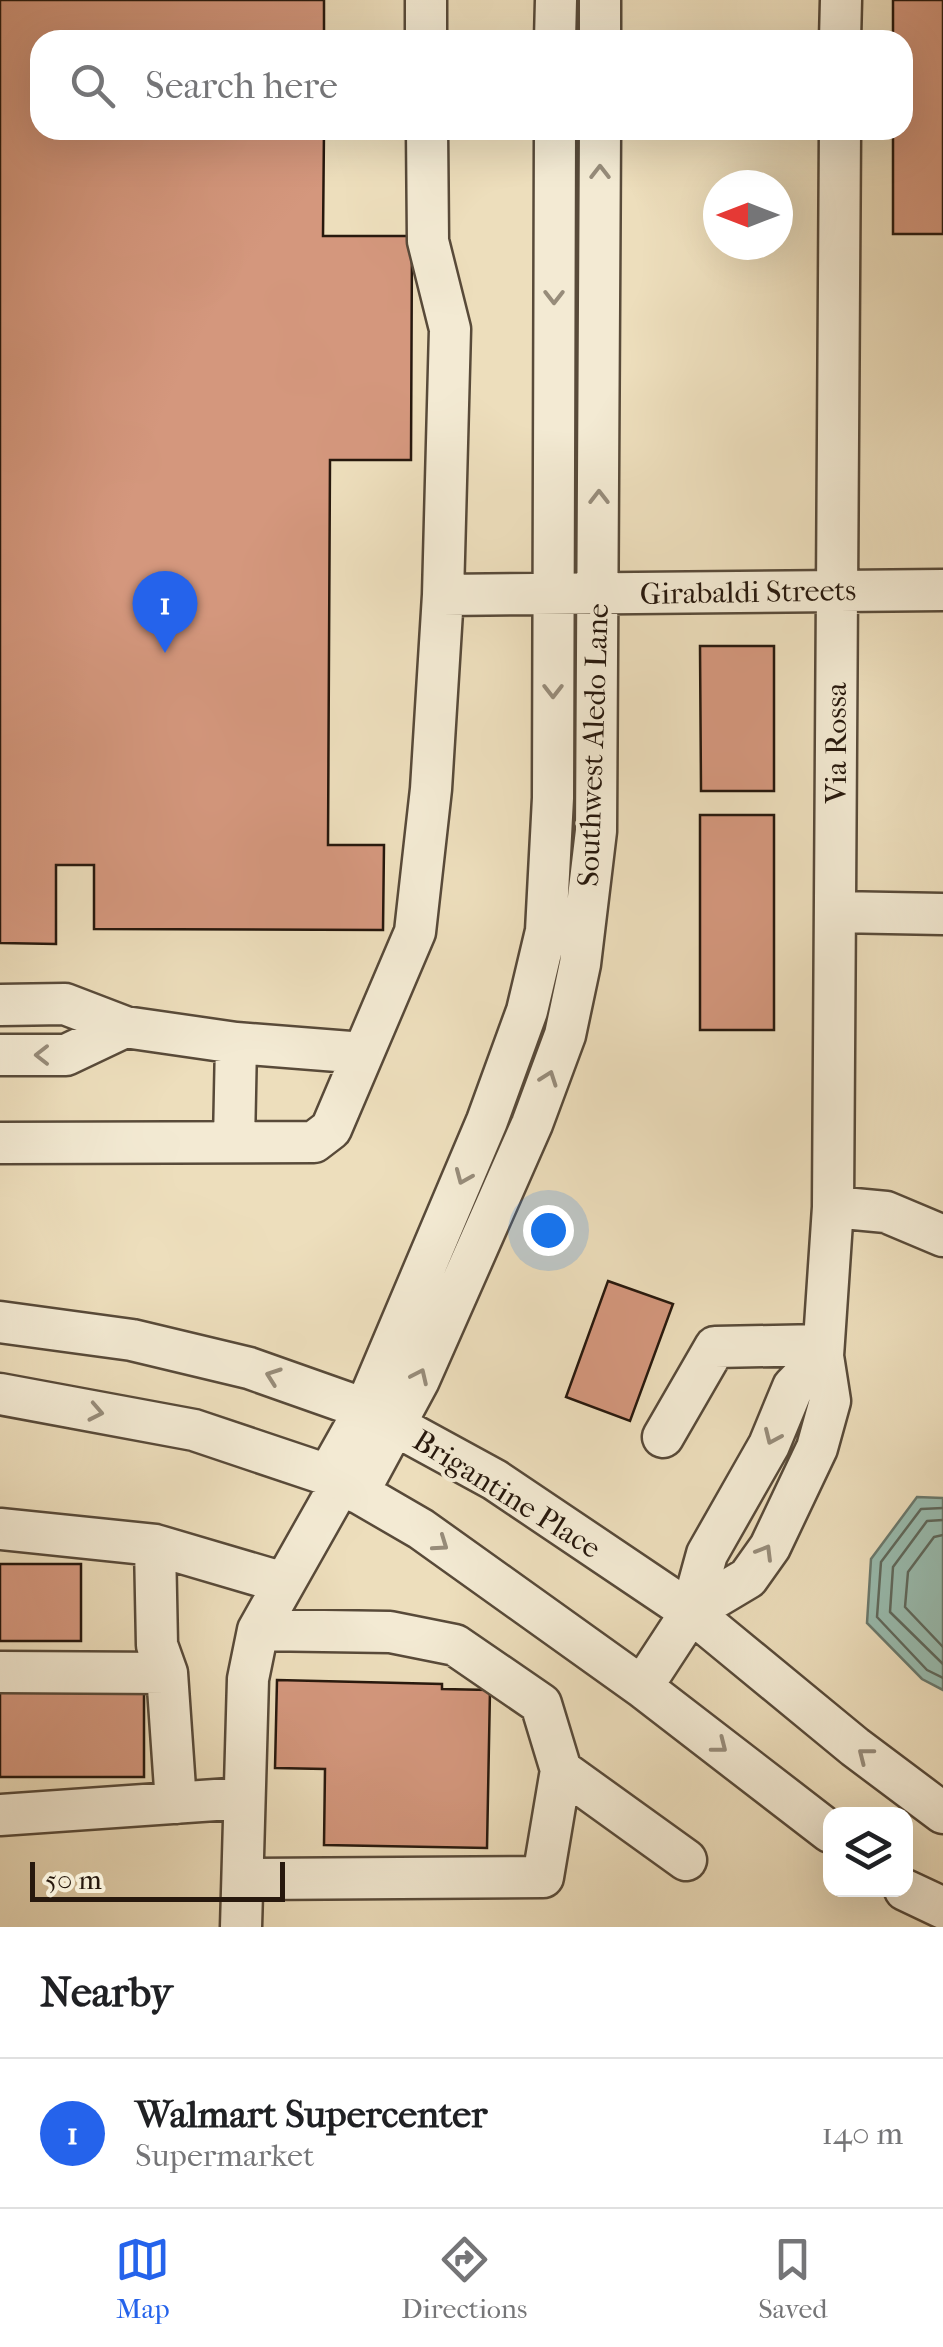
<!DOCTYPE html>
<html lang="en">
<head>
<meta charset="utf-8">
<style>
  body { margin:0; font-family:"IM FELL French Canon",serif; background:#f2f2f2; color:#202124 }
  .controls { position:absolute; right:30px; bottom:30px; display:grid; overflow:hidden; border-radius:20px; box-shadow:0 10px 40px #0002 }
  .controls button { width:90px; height:90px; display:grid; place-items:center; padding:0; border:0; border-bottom:2px solid #e0e0e0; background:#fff; color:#202124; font:50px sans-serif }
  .compass { position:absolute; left:703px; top:170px; width:90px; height:90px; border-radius:50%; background:#fff; box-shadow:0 10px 40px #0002; rotate:270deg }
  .scale { position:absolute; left:30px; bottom:25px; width:255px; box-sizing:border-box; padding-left:10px; border:5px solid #27180d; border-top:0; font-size:28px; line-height:35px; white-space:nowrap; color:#27180d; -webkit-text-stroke:8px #f3ead3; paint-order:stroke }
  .you { position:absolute; left:548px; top:1230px; width:35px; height:35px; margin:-25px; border:8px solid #fff; border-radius:50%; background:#1a73e8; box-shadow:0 0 0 15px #1a73e833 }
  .badge { display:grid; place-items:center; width:65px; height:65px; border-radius:50%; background:#2563eb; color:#fff; font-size:32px; font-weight:700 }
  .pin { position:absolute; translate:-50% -82px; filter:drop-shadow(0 2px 5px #0008) }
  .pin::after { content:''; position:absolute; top:52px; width:35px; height:30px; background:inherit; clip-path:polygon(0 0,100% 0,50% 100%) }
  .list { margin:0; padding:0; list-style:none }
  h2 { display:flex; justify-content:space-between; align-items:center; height:130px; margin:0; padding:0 40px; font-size:42px }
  h2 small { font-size:32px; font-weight:400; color:#757577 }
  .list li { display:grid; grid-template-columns:65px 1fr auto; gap:30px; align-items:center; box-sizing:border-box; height:150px; padding:0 40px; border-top:2px solid #e0e0e0 }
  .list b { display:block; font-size:38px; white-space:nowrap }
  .list p { margin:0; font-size:32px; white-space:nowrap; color:#757577 }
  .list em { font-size:32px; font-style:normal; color:#757577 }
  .icon { flex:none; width:55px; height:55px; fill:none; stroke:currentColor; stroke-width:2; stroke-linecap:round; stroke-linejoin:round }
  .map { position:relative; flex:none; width:943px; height:1927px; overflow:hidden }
  .search { position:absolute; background:#fff; box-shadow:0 10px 40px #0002; left:30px; right:30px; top:30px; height:110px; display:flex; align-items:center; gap:25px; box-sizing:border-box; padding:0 35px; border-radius:30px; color:#757577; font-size:38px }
  .sheet { height:280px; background:#fff }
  nav { display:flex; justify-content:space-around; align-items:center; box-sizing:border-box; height:140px; border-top:2px solid #e0e0e0; background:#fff; font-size:28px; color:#757577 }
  nav a { display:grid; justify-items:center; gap:5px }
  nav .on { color:#2563eb }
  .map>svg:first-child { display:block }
  .water { fill:#99bcaf; stroke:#6b7a6e; stroke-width:2.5 }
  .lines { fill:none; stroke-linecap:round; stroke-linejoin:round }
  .shore { stroke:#606a5e; stroke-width:2.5 }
  .building { fill:#d4977d; stroke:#27180d; stroke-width:2.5 }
  .minor-casing { stroke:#584a39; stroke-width:45 }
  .minor { stroke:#f3ead3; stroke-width:40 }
  .oneway { stroke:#978c7a }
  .labels { text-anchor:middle; stroke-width:8; stroke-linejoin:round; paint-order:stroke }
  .street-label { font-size:30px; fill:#27180d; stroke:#f3ead3 }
</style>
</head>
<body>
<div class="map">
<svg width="943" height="1927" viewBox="0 0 943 1927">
  <rect width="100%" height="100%" fill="#eddebc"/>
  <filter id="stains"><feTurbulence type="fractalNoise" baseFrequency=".002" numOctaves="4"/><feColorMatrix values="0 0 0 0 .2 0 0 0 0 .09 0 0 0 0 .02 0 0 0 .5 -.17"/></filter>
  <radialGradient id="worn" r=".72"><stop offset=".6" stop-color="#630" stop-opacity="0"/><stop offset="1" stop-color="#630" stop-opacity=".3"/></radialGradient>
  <path class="water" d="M917,1497L943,1498V1690L922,1679L867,1623L871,1559Z"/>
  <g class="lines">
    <path class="shore" d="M943,1508L921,1509L881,1562L877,1617L927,1670L943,1678
      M943,1520L927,1521L893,1567L890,1612L943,1664
      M943,1535L934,1537L908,1572L905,1607L943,1647"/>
  </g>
  <path class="building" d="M0,0H324V40H40V130H324L323,236H412L411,460H330L328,845H384L383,930L94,929V865H56V944L0,943Z
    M893,0H943V234H893V130H903V40H893Z
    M700,646H774V791H701Z
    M700,815H774V1030H700Z
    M608,1281L673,1304L630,1421L566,1397Z
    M0,1564H81V1641H0Z
    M277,1680L442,1684V1689L490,1690L487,1848L324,1845L325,1769L275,1768Z
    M0,1690L144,1691V1777H0Z"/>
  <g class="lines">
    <defs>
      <path id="minor" d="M426,0V40
        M555,40L556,0
        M600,40V0
        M840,40L841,0
        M443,595L943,590
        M835,912L943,914
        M0,1005L65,1004L125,1027
        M0,1055H66L125,1027L236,1043
        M234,1142L236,1043L363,1053
        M0,1143L314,1142L331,1129L415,932L431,789L443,595L450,329L428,241L427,130
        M833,1207L886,1212L943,1236
        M0,1322L132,1340L249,1368L365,1409L495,1480L691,1612L855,1747L943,1813
        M0,1394L194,1430L328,1475L421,1529L642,1687L830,1832
        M663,1437L715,1347L823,1345
        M328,1475L365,1409L487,1121L527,1011L546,931L553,798L555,130
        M358,1493L419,1380L532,1124L565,1035L580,964L596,831L600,130
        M0,1529L155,1545L284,1583
        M155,1545L157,1645L167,1673
        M691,1612L748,1578L770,1547L817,1448L830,1401L823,1356L833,1207L840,130
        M258,1630L390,1632L455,1645L541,1704L561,1770L686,1860
        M0,1672L167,1673L176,1803
        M642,1687L691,1612L707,1554L769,1445L793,1387L823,1356
        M0,1815L244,1798
        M243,1879L543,1877L561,1770
        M905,1890L943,1908
        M241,1927L248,1679L258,1630L341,1483"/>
    </defs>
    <use href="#minor" class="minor-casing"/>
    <use href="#minor" class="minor"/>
  </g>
  <defs><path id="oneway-chevron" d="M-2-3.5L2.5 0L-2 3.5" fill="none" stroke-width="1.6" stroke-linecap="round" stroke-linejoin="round" transform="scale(2.5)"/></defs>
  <g class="oneway">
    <use href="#oneway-chevron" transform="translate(600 172) rotate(-90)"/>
    <use href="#oneway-chevron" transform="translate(554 297) rotate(90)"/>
    <use href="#oneway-chevron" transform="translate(599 497) rotate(-90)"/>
    <use href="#oneway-chevron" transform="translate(553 691) rotate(90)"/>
    <use href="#oneway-chevron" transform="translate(42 1055) rotate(-180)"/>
    <use href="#oneway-chevron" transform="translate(549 1078) rotate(-70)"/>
    <use href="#oneway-chevron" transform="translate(463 1177) rotate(113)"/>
    <use href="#oneway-chevron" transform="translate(273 1376) rotate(-160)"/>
    <use href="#oneway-chevron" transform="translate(420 1376) rotate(-65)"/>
    <use href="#oneway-chevron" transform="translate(96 1412) rotate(11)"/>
    <use href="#oneway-chevron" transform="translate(772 1437) rotate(114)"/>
    <use href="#oneway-chevron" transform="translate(441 1544) rotate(35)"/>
    <use href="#oneway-chevron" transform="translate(765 1552) rotate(-59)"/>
    <use href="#oneway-chevron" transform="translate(720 1746) rotate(38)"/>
    <use href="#oneway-chevron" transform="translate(865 1755) rotate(-142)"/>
  </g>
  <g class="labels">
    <g class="street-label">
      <text transform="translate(748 592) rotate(-1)" y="10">Girabaldi Streets</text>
      <text transform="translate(836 743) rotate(-90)" y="10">Via Rossa</text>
      <text transform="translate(593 745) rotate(-88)" y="10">Southwest Aledo Lane</text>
      <text transform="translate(507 1494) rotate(32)" y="10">Brigantine Place</text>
    </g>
  </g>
  <rect width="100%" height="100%" filter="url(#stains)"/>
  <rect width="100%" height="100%" fill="url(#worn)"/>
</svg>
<div class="controls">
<button><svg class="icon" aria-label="layers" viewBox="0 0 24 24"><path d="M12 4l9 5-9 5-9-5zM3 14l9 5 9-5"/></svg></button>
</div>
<svg class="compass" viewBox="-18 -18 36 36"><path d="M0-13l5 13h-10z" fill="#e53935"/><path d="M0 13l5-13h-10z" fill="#757577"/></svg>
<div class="scale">50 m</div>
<div class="you"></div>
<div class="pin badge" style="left:165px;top:653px">1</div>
<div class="search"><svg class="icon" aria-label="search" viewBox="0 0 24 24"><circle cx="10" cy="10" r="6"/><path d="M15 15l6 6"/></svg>Search here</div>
</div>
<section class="sheet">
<h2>Nearby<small></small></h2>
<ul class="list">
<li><span class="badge">1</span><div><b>Walmart Supercenter</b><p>Supermarket</p></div><em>140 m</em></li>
</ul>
</section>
<nav>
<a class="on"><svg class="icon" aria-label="map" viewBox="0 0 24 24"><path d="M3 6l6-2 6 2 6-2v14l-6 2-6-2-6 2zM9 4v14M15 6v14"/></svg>Map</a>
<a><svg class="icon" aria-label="directions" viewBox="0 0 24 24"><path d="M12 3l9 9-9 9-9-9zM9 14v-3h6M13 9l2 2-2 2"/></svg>Directions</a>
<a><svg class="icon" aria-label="saved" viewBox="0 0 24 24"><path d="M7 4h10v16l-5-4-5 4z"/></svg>Saved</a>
</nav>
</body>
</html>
